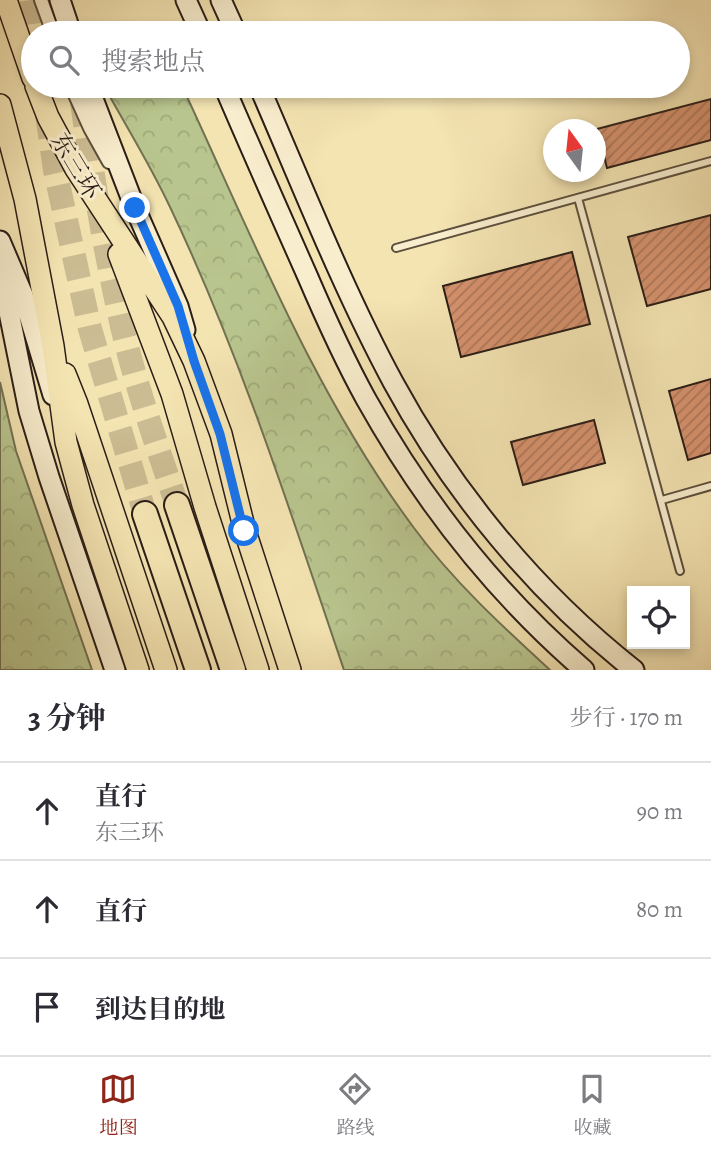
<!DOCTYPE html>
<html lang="zh">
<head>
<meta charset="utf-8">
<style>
  body { margin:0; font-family:Alegreya,"Noto Serif SC",serif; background:#f7f7f7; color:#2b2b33 }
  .controls { position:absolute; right:21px; bottom:21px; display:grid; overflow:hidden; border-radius:0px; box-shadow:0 4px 10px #0003 }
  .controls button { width:63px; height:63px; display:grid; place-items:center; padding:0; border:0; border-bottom:2px solid #e1e1e2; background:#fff; color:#2b2b33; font:35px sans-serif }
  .compass { position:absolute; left:543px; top:119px; width:63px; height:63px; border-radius:50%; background:#fff; box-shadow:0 4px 10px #0003; rotate:345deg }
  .stop { position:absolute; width:21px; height:21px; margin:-16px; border:5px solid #1a73e8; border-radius:50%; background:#fff }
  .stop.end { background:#1a73e8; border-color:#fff; box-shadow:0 2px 7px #0008 }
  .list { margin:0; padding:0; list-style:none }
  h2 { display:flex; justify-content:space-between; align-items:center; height:91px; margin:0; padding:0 28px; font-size:30px }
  h2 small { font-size:23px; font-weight:400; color:#7c7c81 }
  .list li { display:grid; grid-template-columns:46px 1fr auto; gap:21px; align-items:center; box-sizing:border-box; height:98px; padding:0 28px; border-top:2px solid #e1e1e2 }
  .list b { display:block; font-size:26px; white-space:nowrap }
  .list p { margin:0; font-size:23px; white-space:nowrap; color:#7c7c81 }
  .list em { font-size:23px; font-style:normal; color:#7c7c81 }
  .icon { flex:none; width:38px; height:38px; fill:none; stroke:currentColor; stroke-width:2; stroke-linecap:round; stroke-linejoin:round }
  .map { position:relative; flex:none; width:711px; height:670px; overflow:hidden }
  .search { position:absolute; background:#fff; box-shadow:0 4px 10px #0003; left:21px; right:21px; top:21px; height:77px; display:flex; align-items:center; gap:18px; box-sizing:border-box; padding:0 24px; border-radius:38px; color:#7c7c81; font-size:26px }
  .sheet { height:385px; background:#fff }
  nav { display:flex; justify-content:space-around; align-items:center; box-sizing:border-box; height:98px; border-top:2px solid #e1e1e2; background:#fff; font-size:19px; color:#7c7c81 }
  nav a { display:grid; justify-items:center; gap:4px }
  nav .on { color:#8f2418 }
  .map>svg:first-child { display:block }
  .park { fill:url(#park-crowns); stroke:#727152; stroke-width:2 }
  .building { fill:url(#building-hatch); stroke:#2a1d16; stroke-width:2 }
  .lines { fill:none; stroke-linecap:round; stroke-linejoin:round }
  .highway-tunnel { stroke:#ccbc93; stroke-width:24; stroke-dasharray:24 12; stroke-linecap:butt }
  .lane-casing { stroke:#5c4f3d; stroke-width:10 }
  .street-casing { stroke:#5c4f3d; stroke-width:16 }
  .secondary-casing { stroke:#2a1d16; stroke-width:23 }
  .primary-casing { stroke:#2a1d16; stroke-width:24 }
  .highway-casing { stroke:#2a1d16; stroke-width:28 }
  .lane { stroke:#f8edcd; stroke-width:6 }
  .street { stroke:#f8edcd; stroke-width:12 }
  .secondary { stroke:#f8edcd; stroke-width:19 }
  .primary { stroke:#f4e4b2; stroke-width:21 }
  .highway { stroke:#f4e4b2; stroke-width:24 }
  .route { stroke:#1a73e8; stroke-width:9 }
  .labels { text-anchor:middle; stroke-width:6; stroke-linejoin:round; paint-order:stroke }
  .street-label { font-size:24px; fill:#2a1d16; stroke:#f8edcd }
</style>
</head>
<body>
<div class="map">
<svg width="711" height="670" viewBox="0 0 711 670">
  <defs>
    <pattern id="park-crowns" width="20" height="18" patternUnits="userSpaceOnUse" patternTransform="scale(1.75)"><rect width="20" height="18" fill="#b9c58e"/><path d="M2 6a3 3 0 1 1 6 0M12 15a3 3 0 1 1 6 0" fill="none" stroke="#9fa97a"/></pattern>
    <pattern id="building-hatch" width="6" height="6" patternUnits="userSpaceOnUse" patternTransform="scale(1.75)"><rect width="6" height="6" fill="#d6926e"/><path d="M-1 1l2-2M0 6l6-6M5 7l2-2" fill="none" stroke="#ae7759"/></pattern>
  </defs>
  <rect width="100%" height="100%" fill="#f4e4b2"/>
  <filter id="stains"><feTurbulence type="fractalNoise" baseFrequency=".00286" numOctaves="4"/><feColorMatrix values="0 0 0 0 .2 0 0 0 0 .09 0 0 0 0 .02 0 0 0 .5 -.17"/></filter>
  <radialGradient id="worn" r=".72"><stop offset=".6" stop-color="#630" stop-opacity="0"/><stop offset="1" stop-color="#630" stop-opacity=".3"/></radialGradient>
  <path class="park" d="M104,86H182C252,236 314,394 414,528C453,581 502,626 550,670H344C291,514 241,356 170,207C151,166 126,126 104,86Z
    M0,382L16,451L92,670H0Z"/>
  <path class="building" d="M711,99V140L607,168L597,129Z
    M711,215V289L647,306L628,237Z
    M572,252L590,324L461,357L443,286Z
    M711,379V453L688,460L669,391Z
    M594,420L605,463L523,485L511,442Z"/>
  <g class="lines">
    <path class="highway-tunnel" d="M31,0L36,33
      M82,102C92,173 104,246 120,317C134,381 156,443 177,505
      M47,114L55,170L90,329L145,514"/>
    <defs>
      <path id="lane" d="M578,198L680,571
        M396,248L711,161
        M662,500L711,486"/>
      <path id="street" d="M41,0L53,33
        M71,86L90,128L109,162"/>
      <path id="secondary" d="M60,0L71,33
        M186,0L201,33
        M221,0L236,33
        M88,86L135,208L178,306L185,330
        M224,86C251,149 279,212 307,275C325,317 344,359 366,399C423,501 496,594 584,670
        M259,86C302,185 342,287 393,382C452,491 536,593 634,670
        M0,241L23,295L53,395
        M0,268L29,411L49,477L115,670"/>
      <path id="primary" d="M6,0L33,78
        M36,86L48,117L76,169L173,317L194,361L221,434L245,531L290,670
        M0,105L25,199L53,346L66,442L83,505L138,670
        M119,254L172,394L205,507L258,670
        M65,374L77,404L166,670"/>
      <path id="highway" d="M177,505L233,670
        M145,514L198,670"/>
    </defs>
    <use href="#lane" class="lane-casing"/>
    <use href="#street" class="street-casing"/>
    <use href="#secondary" class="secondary-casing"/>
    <use href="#primary" class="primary-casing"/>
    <use href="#highway" class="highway-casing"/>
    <use href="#lane" class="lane"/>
    <use href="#street" class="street"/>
    <use href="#secondary" class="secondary"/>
    <use href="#primary" class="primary"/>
    <use href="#highway" class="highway"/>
  </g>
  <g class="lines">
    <path class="route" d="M135,208L178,306L194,361L220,434L244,531"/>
  </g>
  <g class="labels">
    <g class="street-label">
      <text transform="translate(76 166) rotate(59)" y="8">东三环</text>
    </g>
  </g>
  <rect width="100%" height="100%" filter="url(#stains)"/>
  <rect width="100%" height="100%" fill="url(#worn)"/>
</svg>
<div class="controls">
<button><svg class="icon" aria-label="locate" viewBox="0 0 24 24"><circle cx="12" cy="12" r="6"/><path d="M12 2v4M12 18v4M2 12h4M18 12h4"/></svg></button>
</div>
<svg class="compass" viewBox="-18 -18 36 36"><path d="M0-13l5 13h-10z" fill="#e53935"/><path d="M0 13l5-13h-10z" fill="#7c7c81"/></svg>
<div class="stop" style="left:244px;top:531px"></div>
<div class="stop end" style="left:135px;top:208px"></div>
<div class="search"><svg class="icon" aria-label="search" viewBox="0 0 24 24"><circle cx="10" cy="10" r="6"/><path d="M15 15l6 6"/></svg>搜索地点</div>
</div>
<section class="sheet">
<h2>3 分钟<small>步行 · 170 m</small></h2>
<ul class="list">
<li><svg class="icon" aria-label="ahead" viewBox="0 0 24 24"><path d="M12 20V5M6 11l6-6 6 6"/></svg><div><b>直行</b><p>东三环</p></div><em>90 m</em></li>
<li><svg class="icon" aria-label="ahead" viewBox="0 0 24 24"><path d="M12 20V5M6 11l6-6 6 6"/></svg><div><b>直行</b></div><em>80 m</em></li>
<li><svg class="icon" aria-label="arrive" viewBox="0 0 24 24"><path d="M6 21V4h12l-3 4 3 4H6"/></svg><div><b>到达目的地</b></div></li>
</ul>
</section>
<nav>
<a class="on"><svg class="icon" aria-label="map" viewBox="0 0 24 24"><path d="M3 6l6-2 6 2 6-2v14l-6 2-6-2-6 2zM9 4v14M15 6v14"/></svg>地图</a>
<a><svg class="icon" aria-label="directions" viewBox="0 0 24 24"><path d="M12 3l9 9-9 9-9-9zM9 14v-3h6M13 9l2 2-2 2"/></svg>路线</a>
<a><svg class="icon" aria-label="saved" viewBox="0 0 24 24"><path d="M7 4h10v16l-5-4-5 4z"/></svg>收藏</a>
</nav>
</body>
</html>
